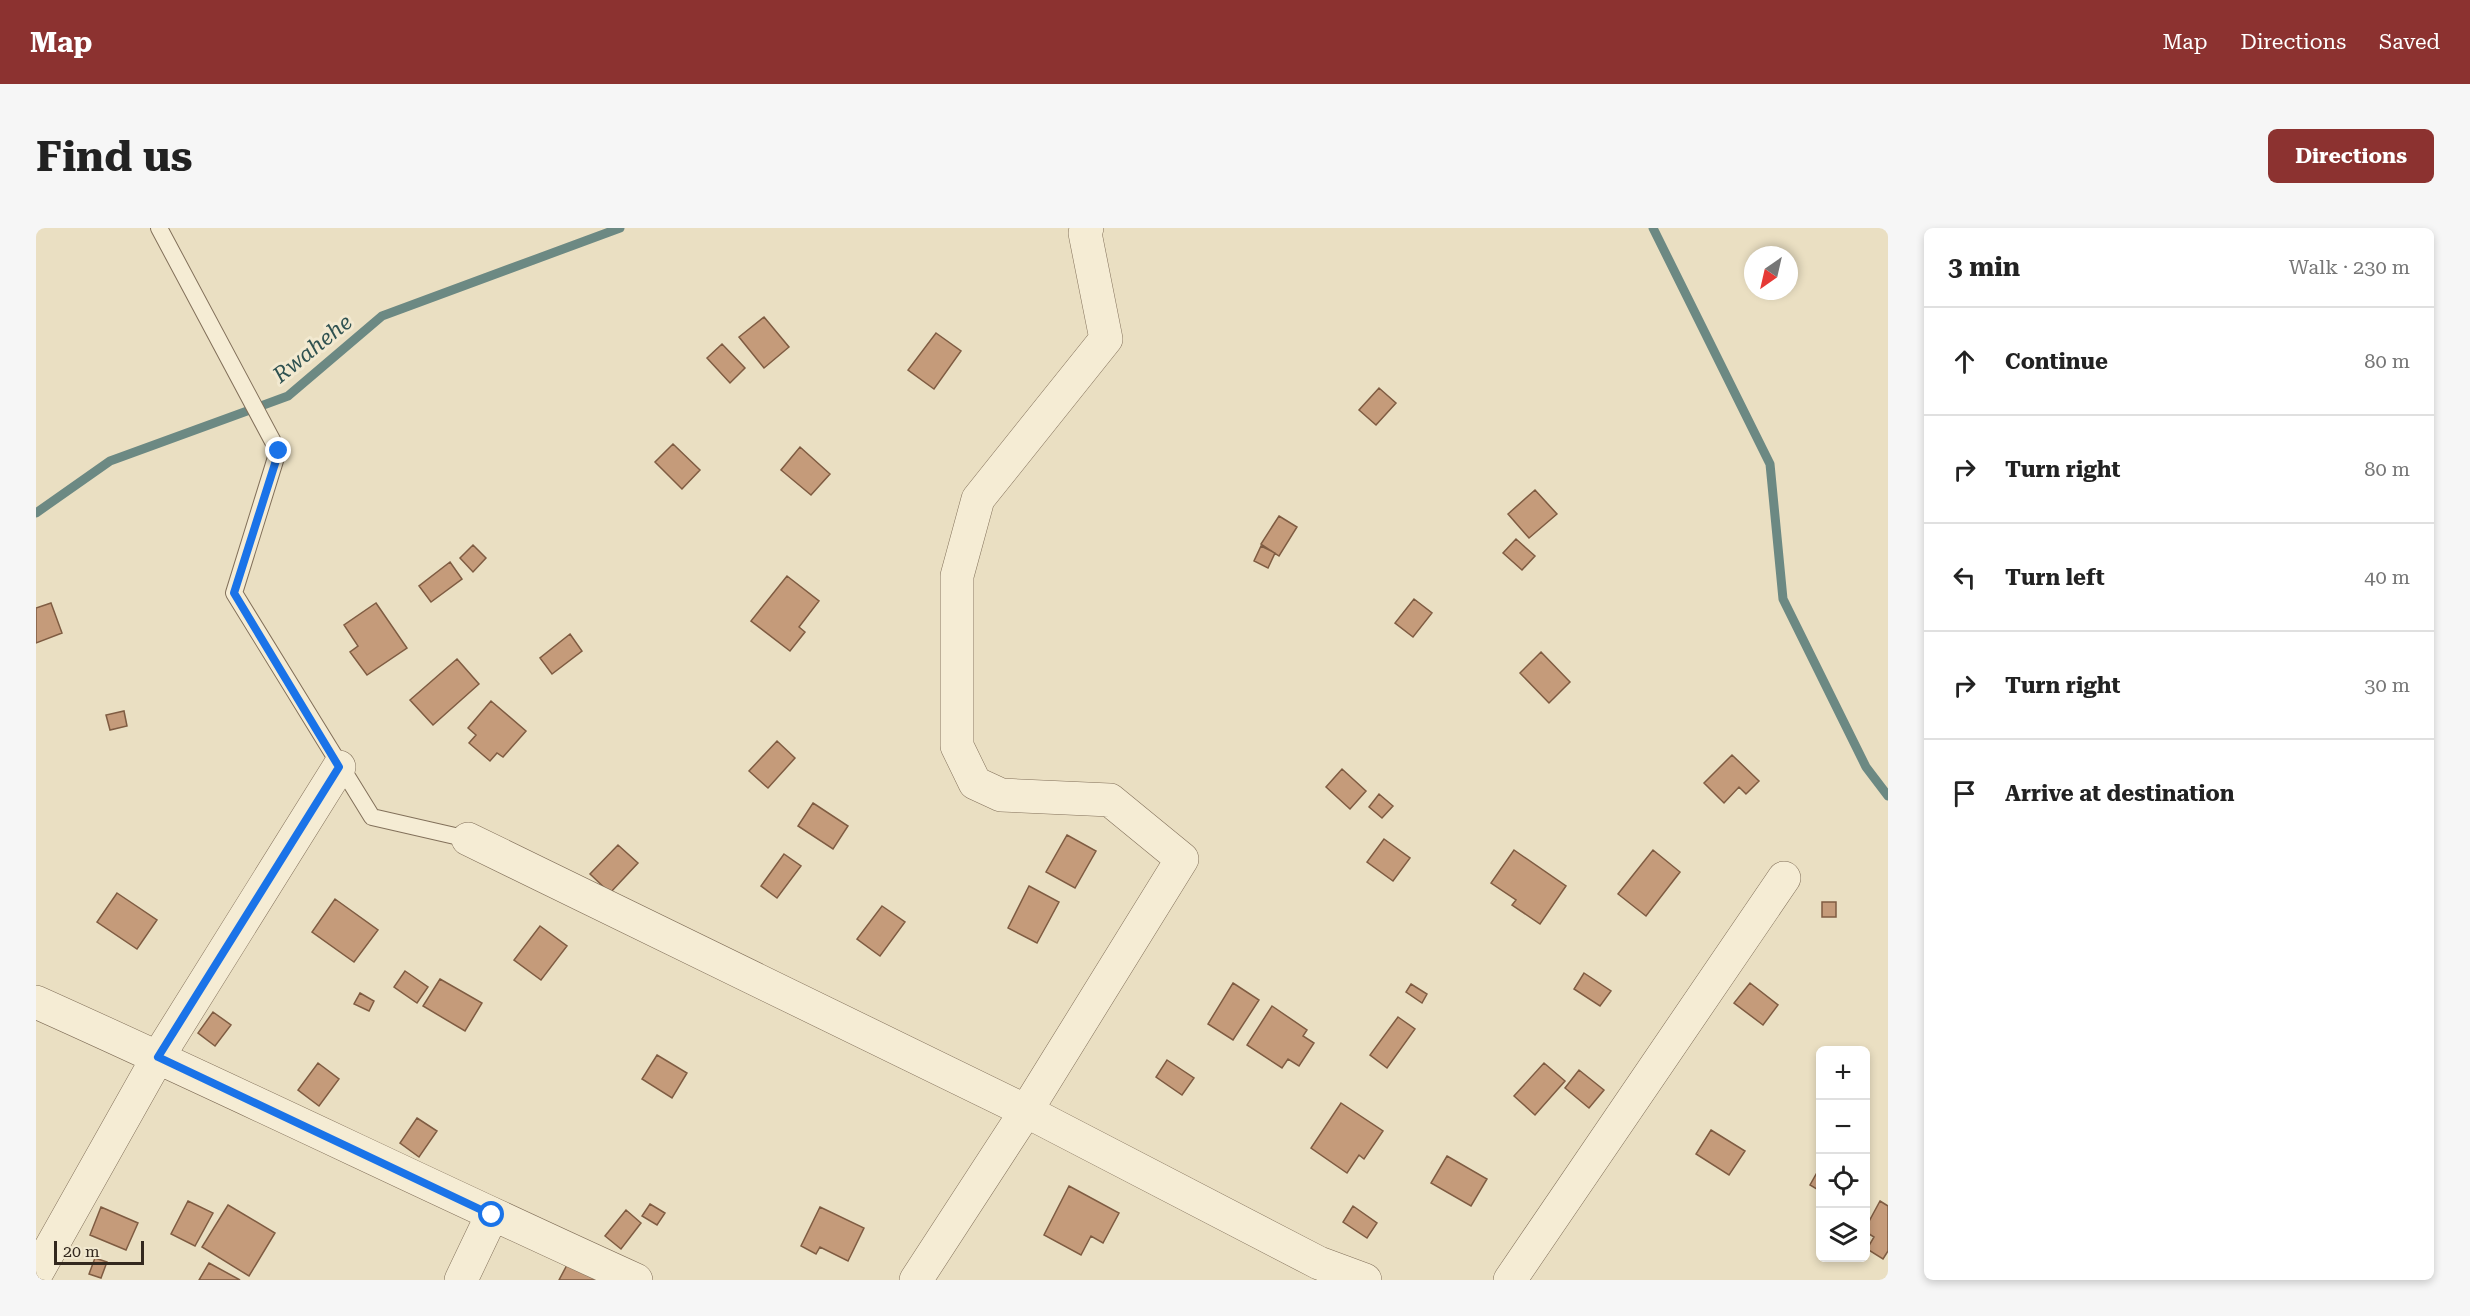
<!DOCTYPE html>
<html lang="en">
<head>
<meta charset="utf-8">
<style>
  body { margin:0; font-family:"Roboto Serif",serif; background:#f6f6f6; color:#222 }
  .controls { position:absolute; right:18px; bottom:18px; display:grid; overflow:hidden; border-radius:9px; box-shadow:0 3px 9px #0003 }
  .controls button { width:54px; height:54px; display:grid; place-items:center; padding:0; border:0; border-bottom:2px solid #e0e0e0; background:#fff; color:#222; font:30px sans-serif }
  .compass { position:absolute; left:1708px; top:18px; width:54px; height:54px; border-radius:50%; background:#fff; box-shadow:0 3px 9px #0003; rotate:214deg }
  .scale { position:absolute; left:18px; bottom:15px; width:90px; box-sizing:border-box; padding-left:6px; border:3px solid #33281e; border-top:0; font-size:16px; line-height:21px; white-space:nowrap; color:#33281e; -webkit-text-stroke:4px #f2e9d0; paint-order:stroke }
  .stop { position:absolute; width:18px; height:18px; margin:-14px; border:4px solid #1a73e8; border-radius:50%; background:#fff }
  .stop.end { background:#1a73e8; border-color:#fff; box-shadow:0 2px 6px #0008 }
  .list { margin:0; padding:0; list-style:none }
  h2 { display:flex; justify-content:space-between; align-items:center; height:78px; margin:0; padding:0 24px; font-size:26px }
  h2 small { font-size:20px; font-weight:400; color:#767676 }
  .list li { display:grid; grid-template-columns:39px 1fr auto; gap:18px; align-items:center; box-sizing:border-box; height:108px; padding:0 24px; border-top:2px solid #e0e0e0 }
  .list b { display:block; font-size:22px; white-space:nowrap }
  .list em { font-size:20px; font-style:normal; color:#767676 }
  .icon { flex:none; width:33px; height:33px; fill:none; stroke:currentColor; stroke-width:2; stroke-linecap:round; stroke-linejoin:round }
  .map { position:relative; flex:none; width:1852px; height:1052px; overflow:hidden; border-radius:9px }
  header { display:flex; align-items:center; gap:36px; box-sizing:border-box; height:84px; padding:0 30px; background:#8c3230; color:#fff }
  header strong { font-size:28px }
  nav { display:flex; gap:33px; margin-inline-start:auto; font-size:21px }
  .intro { display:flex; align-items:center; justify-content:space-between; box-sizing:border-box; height:144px; padding:0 36px }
  h1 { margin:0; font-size:42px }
  .button { padding:15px 27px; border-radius:9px; background:#8c3230; color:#fff; font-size:21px; font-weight:700 }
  main { display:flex; gap:36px; padding:0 36px }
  aside { flex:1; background:#fff; border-radius:9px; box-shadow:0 3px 9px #0003 }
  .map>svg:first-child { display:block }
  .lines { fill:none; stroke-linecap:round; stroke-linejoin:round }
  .stream { stroke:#6c8983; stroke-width:9 }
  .building { fill:#c59b7a; stroke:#7f5c42; stroke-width:1.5 }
  .lane-casing { stroke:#82705a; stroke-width:18 }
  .street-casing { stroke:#82705a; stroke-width:34 }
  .lane { stroke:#f5ecd4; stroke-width:16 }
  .street { stroke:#f5ecd4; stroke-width:33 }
  .route { stroke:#1a73e8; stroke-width:8 }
  .labels { text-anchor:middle; stroke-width:6; stroke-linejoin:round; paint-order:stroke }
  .water-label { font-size:22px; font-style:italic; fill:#2e5150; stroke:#f2e9d0 }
</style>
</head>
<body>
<header>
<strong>Map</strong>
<nav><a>Map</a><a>Directions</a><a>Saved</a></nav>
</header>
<div class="intro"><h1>Find us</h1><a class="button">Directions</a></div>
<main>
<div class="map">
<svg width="1852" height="1052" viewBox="0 0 1852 1052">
  <rect width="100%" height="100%" fill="#eadfc2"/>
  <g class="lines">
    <path class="stream" d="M1617,0L1734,236L1747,371L1830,539L1852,568
      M0,285L74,233L252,168L346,88L584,0"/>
  </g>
  <path class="building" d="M728,89L753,119L728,140L703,109Z
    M900,105L925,123L898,161L872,142Z
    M686,116L709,140L694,155L671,130Z
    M1343,160L1360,175L1340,197L1323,182Z
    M637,216L664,242L646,261L619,234Z
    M764,219L794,246L775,267L745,242Z
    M1499,262L1521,286L1493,310L1472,286Z
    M1243,288L1261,299L1243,328L1225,316Z
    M1480,311L1499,328L1486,342L1467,325Z
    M437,317L450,330L437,344L424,330Z
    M1225,318L1239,325L1232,340L1218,333Z
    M414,334L426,351L395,374L383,358Z
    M751,348L783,373L763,399L769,404L754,423L715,393Z
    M1378,371L1396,385L1377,409L1359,395Z
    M15,375L26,405L0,415V380Z
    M340,375L371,420L331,447L314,424L322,418L308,397Z
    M534,406L546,423L516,446L504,430Z
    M1505,424L1534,454L1513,475L1484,445Z
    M421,431L443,456L397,497L374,472Z
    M455,473L490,503L467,529L461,525L454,533L433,515L440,507L432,500Z
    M88,483L91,498L74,502L70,487Z
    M741,513L759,530L732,560L713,543Z
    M1696,527L1723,553L1710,566L1703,559L1688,575L1668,555Z
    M1306,541L1330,563L1314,581L1290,559Z
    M1343,566L1357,578L1346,590L1333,579Z
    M777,575L812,598L797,621L762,598Z
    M1031,607L1060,623L1039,660L1010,644Z
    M1348,611L1374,630L1357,653L1331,634Z
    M582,617L602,635L574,665L554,646Z
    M1478,622L1530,658L1504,696L1476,677L1480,672L1455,655Z
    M1617,622L1644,644L1610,688L1582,666Z
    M748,626L765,638L741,670L725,658Z
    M993,658L1023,674L1001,715L972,700Z
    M81,665L121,692L101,721L61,694Z
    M299,671L342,702L318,734L276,704Z
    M1786,674H1800V689H1786Z
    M846,678L869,694L844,728L821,711Z
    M504,698L531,718L505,752L478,732Z
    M369,743L392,759L381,775L358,759Z
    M1548,745L1575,763L1564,778L1538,761Z
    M404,751L446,775L429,803L387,778Z
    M1197,755L1223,772L1197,812L1172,796Z
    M1714,755L1742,777L1727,797L1698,775Z
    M1375,756L1391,766L1386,775L1370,764Z
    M324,765L338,773L333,783L318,776Z
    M1236,778L1271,802L1267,808L1278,815L1263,838L1252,831L1246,840L1211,817Z
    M177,784L195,797L179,818L162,805Z
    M1362,789L1379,801L1351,840L1334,827Z
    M621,827L651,845L636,870L606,851Z
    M1131,832L1158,850L1146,867L1120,849Z
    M282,835L303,851L283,878L262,862Z
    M1508,835L1529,853L1499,887L1478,868Z
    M1543,842L1568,862L1553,880L1529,860Z
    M1305,875L1347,903L1328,931L1323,927L1311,945L1275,920Z
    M381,890L401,903L383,929L364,915Z
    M1675,902L1709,923L1693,947L1660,926Z
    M1411,928L1451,951L1435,978L1395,955Z
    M1783,941L1784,942V963L1774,957Z
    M1033,958L1083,985L1067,1015L1055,1008L1045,1027L1008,1007Z
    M152,973L177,985L159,1018L135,1006Z
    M1844,973L1852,978V1023L1847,1031L1831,1021L1838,1009L1830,1004V999Z
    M614,976L629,985L621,997L606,988Z
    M192,977L239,1005L213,1048L166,1019Z
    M1317,978L1341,995L1331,1010L1307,994Z
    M65,979L102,995L90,1022L54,1007Z
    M784,979L828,1000L812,1033L784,1019L780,1026L765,1018Z
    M590,982L605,995L585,1021L569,1008Z
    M59,1030L71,1034L65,1050L53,1046Z
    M173,1035L204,1052H163Z
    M532,1035L560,1050L559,1052H523Z"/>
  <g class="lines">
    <defs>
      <path id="lane" d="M123,0L242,223L198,365L336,589L432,611"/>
      <path id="street" d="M432,611L990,883L1283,1035L1329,1052
        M0,774C201,864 399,961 600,1052
        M0,1046L122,829L303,539
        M425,1052L456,987
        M880,1052L990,883L1146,631L1074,572L965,567L939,555L921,518V348L942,271L1070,111L1049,5L1051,0
        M1474,1052L1748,650"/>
    </defs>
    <use href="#lane" class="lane-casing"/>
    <use href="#street" class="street-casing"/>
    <use href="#lane" class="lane"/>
    <use href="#street" class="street"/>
  </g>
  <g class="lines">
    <path class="route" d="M243,223L198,365L303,539L122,829L456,987"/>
  </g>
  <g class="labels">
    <g class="water-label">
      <text transform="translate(276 120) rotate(-39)" y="8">Rwahehe</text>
    </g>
  </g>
</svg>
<div class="controls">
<button>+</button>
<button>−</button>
<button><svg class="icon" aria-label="locate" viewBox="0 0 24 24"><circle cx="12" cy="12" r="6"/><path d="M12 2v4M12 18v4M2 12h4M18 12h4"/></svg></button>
<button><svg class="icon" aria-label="layers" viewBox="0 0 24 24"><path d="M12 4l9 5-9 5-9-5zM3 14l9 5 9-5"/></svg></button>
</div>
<svg class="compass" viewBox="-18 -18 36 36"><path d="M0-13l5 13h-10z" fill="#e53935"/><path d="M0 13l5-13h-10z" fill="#767676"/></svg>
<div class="scale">20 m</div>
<div class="stop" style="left:456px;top:987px"></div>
<div class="stop end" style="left:243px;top:223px"></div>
</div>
<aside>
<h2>3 min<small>Walk · 230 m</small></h2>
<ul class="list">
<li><svg class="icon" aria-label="ahead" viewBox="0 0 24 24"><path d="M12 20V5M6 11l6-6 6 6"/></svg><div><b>Continue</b></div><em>80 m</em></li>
<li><svg class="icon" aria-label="right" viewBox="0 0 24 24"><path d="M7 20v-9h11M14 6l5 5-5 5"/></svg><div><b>Turn right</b></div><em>80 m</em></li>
<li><svg class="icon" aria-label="left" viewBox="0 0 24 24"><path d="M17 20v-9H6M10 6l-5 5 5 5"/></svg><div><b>Turn left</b></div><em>40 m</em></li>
<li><svg class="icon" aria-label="right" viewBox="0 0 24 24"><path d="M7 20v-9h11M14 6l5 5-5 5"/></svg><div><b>Turn right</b></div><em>30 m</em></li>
<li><svg class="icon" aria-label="arrive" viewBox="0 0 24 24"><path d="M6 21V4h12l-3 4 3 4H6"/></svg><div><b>Arrive at destination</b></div></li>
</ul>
</aside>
</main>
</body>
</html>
